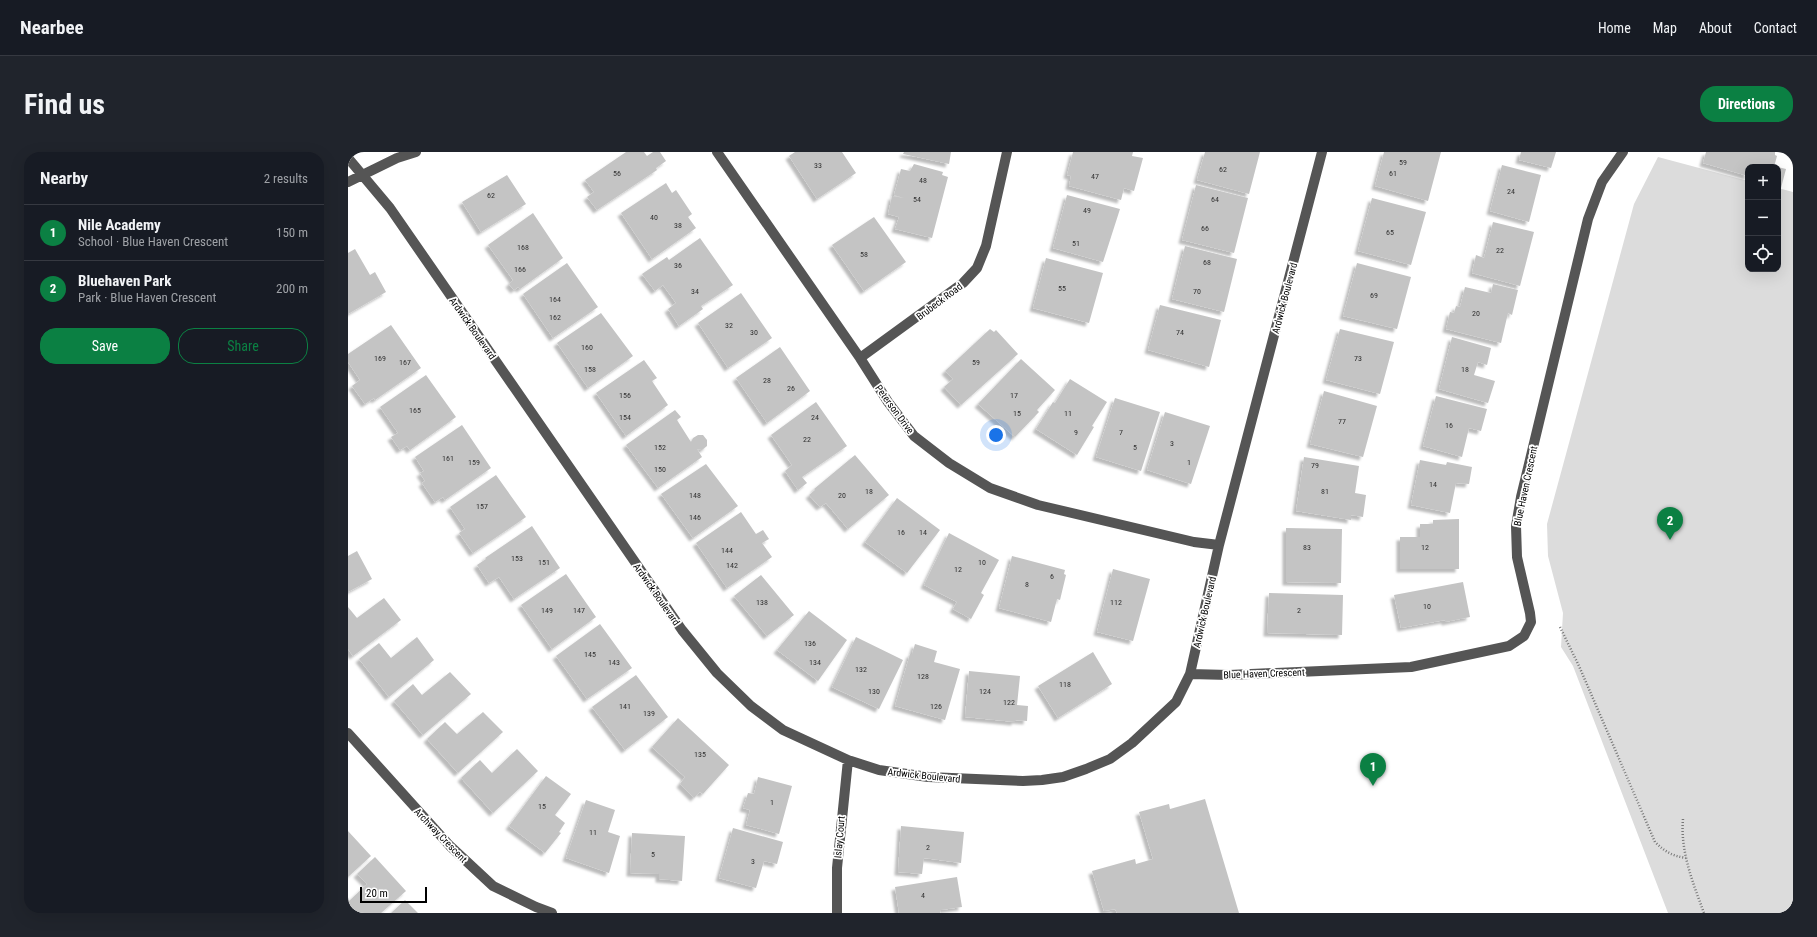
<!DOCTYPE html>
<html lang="en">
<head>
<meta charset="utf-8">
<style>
  body { margin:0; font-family:"Roboto Condensed",sans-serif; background:#20242c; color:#f1f3f6 }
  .controls { position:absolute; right:12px; top:12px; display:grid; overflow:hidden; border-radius:8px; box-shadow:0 4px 16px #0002 }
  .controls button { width:36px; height:36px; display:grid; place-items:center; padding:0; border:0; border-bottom:1px solid #363941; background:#171b24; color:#f1f3f6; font:20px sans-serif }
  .scale { position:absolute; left:12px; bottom:10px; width:67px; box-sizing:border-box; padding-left:4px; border:2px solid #000; border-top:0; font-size:11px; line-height:14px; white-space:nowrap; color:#000; -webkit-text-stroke:3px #fff; paint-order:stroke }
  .you { position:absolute; left:648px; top:283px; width:14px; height:14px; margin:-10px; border:3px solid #fff; border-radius:50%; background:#1a73e8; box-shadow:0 0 0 6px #1a73e833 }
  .badge { display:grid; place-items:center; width:26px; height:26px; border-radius:50%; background:#0b8043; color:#fff; font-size:13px; font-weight:700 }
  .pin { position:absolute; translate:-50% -33px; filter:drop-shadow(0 1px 2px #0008) }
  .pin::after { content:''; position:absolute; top:21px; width:14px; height:12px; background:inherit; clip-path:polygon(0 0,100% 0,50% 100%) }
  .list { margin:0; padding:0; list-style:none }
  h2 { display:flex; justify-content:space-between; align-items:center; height:52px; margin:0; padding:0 16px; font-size:17px }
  h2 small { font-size:13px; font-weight:400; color:#9ea1a6 }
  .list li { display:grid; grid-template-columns:26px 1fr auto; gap:12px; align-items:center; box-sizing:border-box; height:56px; padding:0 16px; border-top:1px solid #363941 }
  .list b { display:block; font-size:15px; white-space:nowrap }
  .list p { margin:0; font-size:13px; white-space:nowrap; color:#9ea1a6 }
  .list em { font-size:13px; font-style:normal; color:#9ea1a6 }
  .actions { display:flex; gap:8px; padding:12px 16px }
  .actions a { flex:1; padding:9px 0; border:1px solid #0b8043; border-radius:16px; text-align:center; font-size:14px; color:#0b8043 }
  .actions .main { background:#0b8043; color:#fff }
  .icon { flex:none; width:22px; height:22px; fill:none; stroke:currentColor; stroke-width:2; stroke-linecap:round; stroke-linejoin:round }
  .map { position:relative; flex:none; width:1445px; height:761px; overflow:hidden; border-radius:16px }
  header { display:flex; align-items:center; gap:24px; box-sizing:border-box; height:56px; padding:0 20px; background:#171b24; border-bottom:1px solid #363941 }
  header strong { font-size:19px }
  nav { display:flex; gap:22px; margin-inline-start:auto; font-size:14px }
  .intro { display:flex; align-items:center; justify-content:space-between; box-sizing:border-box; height:96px; padding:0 24px }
  h1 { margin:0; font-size:28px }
  .button { padding:10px 18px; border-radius:16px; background:#0b8043; color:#fff; font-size:14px; font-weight:700 }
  main { display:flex; gap:24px; padding:0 24px }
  aside { flex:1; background:#171b24; border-radius:16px; box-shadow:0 4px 16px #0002 }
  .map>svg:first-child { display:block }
  .green { fill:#dcdcdc }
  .building { fill:#c4c4c4; filter:url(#shadow) }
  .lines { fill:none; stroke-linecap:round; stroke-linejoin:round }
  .path { stroke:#777; stroke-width:2.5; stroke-dasharray:1 2; stroke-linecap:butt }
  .minor { stroke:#555; stroke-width:10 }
  .labels { text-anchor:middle; stroke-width:3.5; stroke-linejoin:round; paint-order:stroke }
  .number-label { font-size:8px; fill:#313131 }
  .street-label { font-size:10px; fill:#000; stroke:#fff }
</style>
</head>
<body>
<header>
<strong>Nearbee</strong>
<nav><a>Home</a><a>Map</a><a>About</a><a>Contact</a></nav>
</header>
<div class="intro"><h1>Find us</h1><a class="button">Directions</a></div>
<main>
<aside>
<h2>Nearby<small>2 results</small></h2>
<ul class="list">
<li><span class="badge">1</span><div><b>Nile Academy</b><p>School · Blue Haven Crescent</p></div><em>150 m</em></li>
<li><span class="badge">2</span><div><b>Bluehaven Park</b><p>Park · Blue Haven Crescent</p></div><em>200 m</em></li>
</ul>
<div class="actions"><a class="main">Save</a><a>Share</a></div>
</aside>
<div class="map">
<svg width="1445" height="761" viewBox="0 0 1445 761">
  <defs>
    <filter id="shadow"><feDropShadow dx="-3.5" dy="3.5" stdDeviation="1" flood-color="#0004"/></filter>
  </defs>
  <rect width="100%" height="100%" fill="#fff"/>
  <path class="green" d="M1310,5L1400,29V117H1430V36L1445,40V761H1320L1225,514L1213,495L1215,461L1200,404L1199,372L1286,52Z"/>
  <path class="building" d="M278,0H296L299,4L305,0H312L318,9L308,16L309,18L249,58L239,45L246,40L237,28Z
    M447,0H494L508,21L469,47L441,4Z
    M556,0H603L601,12L555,2Z
    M725,0H785L784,4L795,6L786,39L776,36L773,48L721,34L723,24L719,23Z
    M857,0H912L901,42L849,28Z
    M1036,0H1093L1080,49L1027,34Z
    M1173,0H1208L1203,16L1171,8Z
    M1358,0H1427V3L1429,4L1426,15H1400V24L1355,11Z
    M566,12L595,20L594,23L600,25L584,86L547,77L551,65L540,62L544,44L556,46L546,43L553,17L562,19Z
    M1154,13L1193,23L1181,70L1142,59Z
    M1430,15L1438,17L1433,36L1430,35Z
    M159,23L178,52L133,80L114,50Z
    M318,31L324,41L328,38L344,62L340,65L348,76L304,107L273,61Z
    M848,33L900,46L886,101L834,88Z
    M719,43L772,57L755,110L705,96Z
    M1024,46L1078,60L1063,113L1010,99Z
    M185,61L215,106L172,137L170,135L166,138L161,132L165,128L140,93Z
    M526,65L558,110L516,139L484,93Z
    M1145,70L1186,80L1172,134L1124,121L1128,103L1136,106Z
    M352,86L385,133L353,154L355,157L331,174L320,157L328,151L315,133L307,139L294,122L319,105L321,108Z
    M837,94L889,107L876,160L824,147Z
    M7,97L22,123L27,120L38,140L0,162V101Z
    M698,106L755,121L741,171L685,156Z
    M219,111L250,155L205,186L175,142Z
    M1009,111L1063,125L1049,177L995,164Z
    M1145,132L1170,138L1164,163L1160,161L1153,191L1098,177L1102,160L1106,161L1108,154L1112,155L1117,135L1143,141Z
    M393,141L424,186L380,216L350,171Z
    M812,153L873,168L861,215L800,198Z
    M253,161L285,204L240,236L209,191Z
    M43,173L73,216L27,248L26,246L17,252L4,234L12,228L0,210V202Z
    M642,177L646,180L648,178L670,202L613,253L596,235L605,227L597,219Z
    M992,177L1046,190L1032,242L978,228Z
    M1104,185L1143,196L1139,213L1130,210L1126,223L1147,229L1140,251L1091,237Z
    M432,195L462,239L419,271L388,226Z
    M673,207L707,238L689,258L691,260L667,285L630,252Z
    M296,208L309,226L304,229L320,253L278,284L248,241Z
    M78,223L108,265L62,298L59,294L52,298L43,285L50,281L32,255Z
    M722,227L759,250L744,274L746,275L729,303L688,277L705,250L707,251Z
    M976,239L1029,254L1015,305L962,292Z
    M1088,244L1139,257L1133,279L1121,276L1114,305L1075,294Z
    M767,246L812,260L793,319L748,305Z
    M468,250L499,294L454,325L459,331L450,338L437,319L444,313L423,283Z
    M327,258L333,265L329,268L343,290L345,286L350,283H355L359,288V294L354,298L349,297L354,305L310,336L278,293Z
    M817,260L862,274L843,332L799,318Z
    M114,273L143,316L97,348L95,345L87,350L74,331L77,329L72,321L76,319L67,305Z
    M507,303L541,343L500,377L478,351L472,355L461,343L467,338L466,337Z
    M956,305L1011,314L1007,341L1018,343L1015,365L1003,363V368L948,359Z
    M1072,308L1098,313L1099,310L1124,315L1121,332L1108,331L1102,361L1063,353Z
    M358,312L390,354L345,386L313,342Z
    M148,323L178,365L125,401L111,381L117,377L102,355Z
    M549,346L592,378L559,421L517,390Z
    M393,360L408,382L415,378L421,387L414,391L424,405L379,436L348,391Z
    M1111,367V417H1052V385H1072V372H1085V368Z
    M184,374L212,416L166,447L151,425L141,431L129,413L138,407L137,406Z
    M938,376L994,377L993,431L938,430Z
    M601,381L651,408L633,441L636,443L623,467L605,457L609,450L576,433Z
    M9,399L24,427L0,440V404Z
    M664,404L717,418L716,422L718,423L712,448L709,447L703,470L651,456Z
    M765,417L802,427L785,489L749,480Z
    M218,422L248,465L204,497L173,453Z
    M413,423L446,463L419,484L386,444Z
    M1115,430L1122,465L1097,470V468L1053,476L1046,443Z
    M921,441L995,443L994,483L919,481Z
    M36,446L53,468L5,504L0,497V455L9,466Z
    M461,459L499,488L470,529L429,498Z
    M252,472L284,516L239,547L208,504Z
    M69,485L86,508L41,545L11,507L31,491L43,506Z
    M508,485L555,508L531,557L484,535Z
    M567,492L589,499L586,510L612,517L597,568L547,554L562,502H564Z
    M745,500L764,532L710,566L690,534Z
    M621,519L672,524L669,553L680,554L679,569L667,568V570L617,565Z
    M102,520L123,542L75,583L46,549L65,532L74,543Z
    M288,523L320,565L277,598L244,555Z
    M135,560L155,580L110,621L79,587L97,570L109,582Z
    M330,566L381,613L355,642L352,640L346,646L332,632L337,625L304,595Z
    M169,597L190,619L145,661L113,626L132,608L144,621Z
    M198,624L223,642L207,663L217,671L211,680L213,681L197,701L161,674Z
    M410,625L444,634L431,682L398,673L402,658L395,656L400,641L406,642Z
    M857,647L891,761H769L767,757L756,759L744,719L787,707L788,712L805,707L791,660L821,652L822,657Z
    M238,648L267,658L260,680L272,684L261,721L218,706Z
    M553,674L616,680L613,711L576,706L574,722L550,720Z
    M385,676L435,690L429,712L416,709L408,736L371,726Z
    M0,679L23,704L0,725Z
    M284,681L337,684L334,729L311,727V722L282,721Z
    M27,705L58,739L33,761H0V750L19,732L9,722Z
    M609,725L614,755L593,758L592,761H551L547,735Z
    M57,748L70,761H43Z"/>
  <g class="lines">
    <path class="path" d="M1212,475L1231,514L1307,690C1317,700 1325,704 1338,706
      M1335,667C1332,699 1345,731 1356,761"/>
    <path class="minor" d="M369,0L512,206L540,250L566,284L601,311L642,336L690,353L846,390L871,393
      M0,6L42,56L334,478L369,521L403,554L435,578L500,608L531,618L580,625L675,629L694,628L715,625L738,617L762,607L784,591L828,550L842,522L871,393L974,0
      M0,30L49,6L68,0
      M512,206L615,131L629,116L638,94L659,0
      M842,522L881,523L1063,515L1161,494L1176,484L1183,470L1182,461L1169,405L1168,374L1173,345L1240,67L1254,30L1275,0
      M0,581L102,694L145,734L188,755L204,761
      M489,761V716L500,608"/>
  </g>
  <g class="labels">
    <g class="number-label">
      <text x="1055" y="13">59</text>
      <text x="470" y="16">33</text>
      <text x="875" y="20">62</text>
      <text x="269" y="24">56</text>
      <text x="1045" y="24">61</text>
      <text x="747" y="27">47</text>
      <text x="575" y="31">48</text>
      <text x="1163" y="42">24</text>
      <text x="143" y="46">62</text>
      <text x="569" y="50">54</text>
      <text x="867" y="50">64</text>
      <text x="739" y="61">49</text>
      <text x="306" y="68">40</text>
      <text x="330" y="76">38</text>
      <text x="857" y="79">66</text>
      <text x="1042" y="83">65</text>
      <text x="728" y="94">51</text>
      <text x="175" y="98">168</text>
      <text x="1152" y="101">22</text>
      <text x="516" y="105">58</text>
      <text x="859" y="113">68</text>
      <text x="330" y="116">36</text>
      <text x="172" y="120">166</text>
      <text x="714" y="139">55</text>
      <text x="347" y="142">34</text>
      <text x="849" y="142">70</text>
      <text x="1026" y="146">69</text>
      <text x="207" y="150">164</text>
      <text x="1128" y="164">20</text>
      <text x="207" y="168">162</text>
      <text x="381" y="176">32</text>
      <text x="406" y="183">30</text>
      <text x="832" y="183">74</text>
      <text x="239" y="198">160</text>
      <text x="32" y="209">169</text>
      <text x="1010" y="209">73</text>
      <text x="57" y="213">167</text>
      <text x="628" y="213">59</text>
      <text x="242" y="220">158</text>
      <text x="1117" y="220">18</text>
      <text x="419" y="231">28</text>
      <text x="443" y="239">26</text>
      <text x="277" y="246">156</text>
      <text x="666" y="246">17</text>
      <text x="67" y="261">165</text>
      <text x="669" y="264">15</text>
      <text x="720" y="264">11</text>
      <text x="277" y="268">154</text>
      <text x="467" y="268">24</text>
      <text x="994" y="272">77</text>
      <text x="1101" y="276">16</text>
      <text x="728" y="283">9</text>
      <text x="773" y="283">7</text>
      <text x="459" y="290">22</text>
      <text x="824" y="294">3</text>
      <text x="312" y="298">152</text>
      <text x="787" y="298">5</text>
      <text x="100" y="309">161</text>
      <text x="126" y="313">159</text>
      <text x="841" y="313">1</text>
      <text x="967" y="316">79</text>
      <text x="312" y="320">150</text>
      <text x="1085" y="335">14</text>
      <text x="521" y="342">18</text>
      <text x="977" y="342">81</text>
      <text x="347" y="346">148</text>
      <text x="494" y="346">20</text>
      <text x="134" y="357">157</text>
      <text x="347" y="368">146</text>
      <text x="553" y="383">16</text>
      <text x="575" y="383">14</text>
      <text x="959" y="398">83</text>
      <text x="1077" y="398">12</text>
      <text x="379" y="401">144</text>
      <text x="169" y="409">153</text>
      <text x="196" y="413">151</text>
      <text x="634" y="413">10</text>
      <text x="384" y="416">142</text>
      <text x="610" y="420">12</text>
      <text x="704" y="427">6</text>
      <text x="679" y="435">8</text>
      <text x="414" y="453">138</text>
      <text x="768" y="453">112</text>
      <text x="1079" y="457">10</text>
      <text x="199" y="461">149</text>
      <text x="231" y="461">147</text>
      <text x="951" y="461">2</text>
      <text x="462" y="494">136</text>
      <text x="242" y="505">145</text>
      <text x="266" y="513">143</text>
      <text x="467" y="513">134</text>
      <text x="513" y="520">132</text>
      <text x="575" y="527">128</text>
      <text x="717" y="535">118</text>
      <text x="526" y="542">130</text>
      <text x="637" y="542">124</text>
      <text x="661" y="553">122</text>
      <text x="277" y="557">141</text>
      <text x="588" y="557">126</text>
      <text x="301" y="564">139</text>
      <text x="352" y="605">135</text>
      <text x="424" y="653">1</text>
      <text x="194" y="657">15</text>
      <text x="245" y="683">11</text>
      <text x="580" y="698">2</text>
      <text x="305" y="705">5</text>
      <text x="405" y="712">3</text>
      <text x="575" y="746">4</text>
    </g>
    <g class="street-label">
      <text transform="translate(936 146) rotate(-75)" y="4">Ardwick Boulevard</text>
      <text transform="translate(591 149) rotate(-37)" y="4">Brubeck Road</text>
      <text transform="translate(125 176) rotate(55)" y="4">Ardwick Boulevard</text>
      <text transform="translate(547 257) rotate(54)" y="4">Peterson Drive</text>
      <text transform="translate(1177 334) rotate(-78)" y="4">Blue Haven Crescent</text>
      <text transform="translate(309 442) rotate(55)" y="4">Ardwick Boulevard</text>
      <text transform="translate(856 460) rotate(-77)" y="4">Ardwick Boulevard</text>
      <text transform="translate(916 521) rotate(-2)" y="4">Blue Haven Crescent</text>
      <text transform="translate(576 623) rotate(6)" y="4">Ardwick Boulevard</text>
      <text transform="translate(93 683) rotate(46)" y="4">Archway Crescent</text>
      <text transform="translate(491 685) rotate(-85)" y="4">Islay Court</text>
    </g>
  </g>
</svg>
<div class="controls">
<button>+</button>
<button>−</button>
<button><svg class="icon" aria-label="locate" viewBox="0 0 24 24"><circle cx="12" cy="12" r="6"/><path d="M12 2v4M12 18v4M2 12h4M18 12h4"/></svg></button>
</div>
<div class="scale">20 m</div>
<div class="you"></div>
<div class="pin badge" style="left:1025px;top:634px">1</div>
<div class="pin badge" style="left:1322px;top:388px">2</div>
</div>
</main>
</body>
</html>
